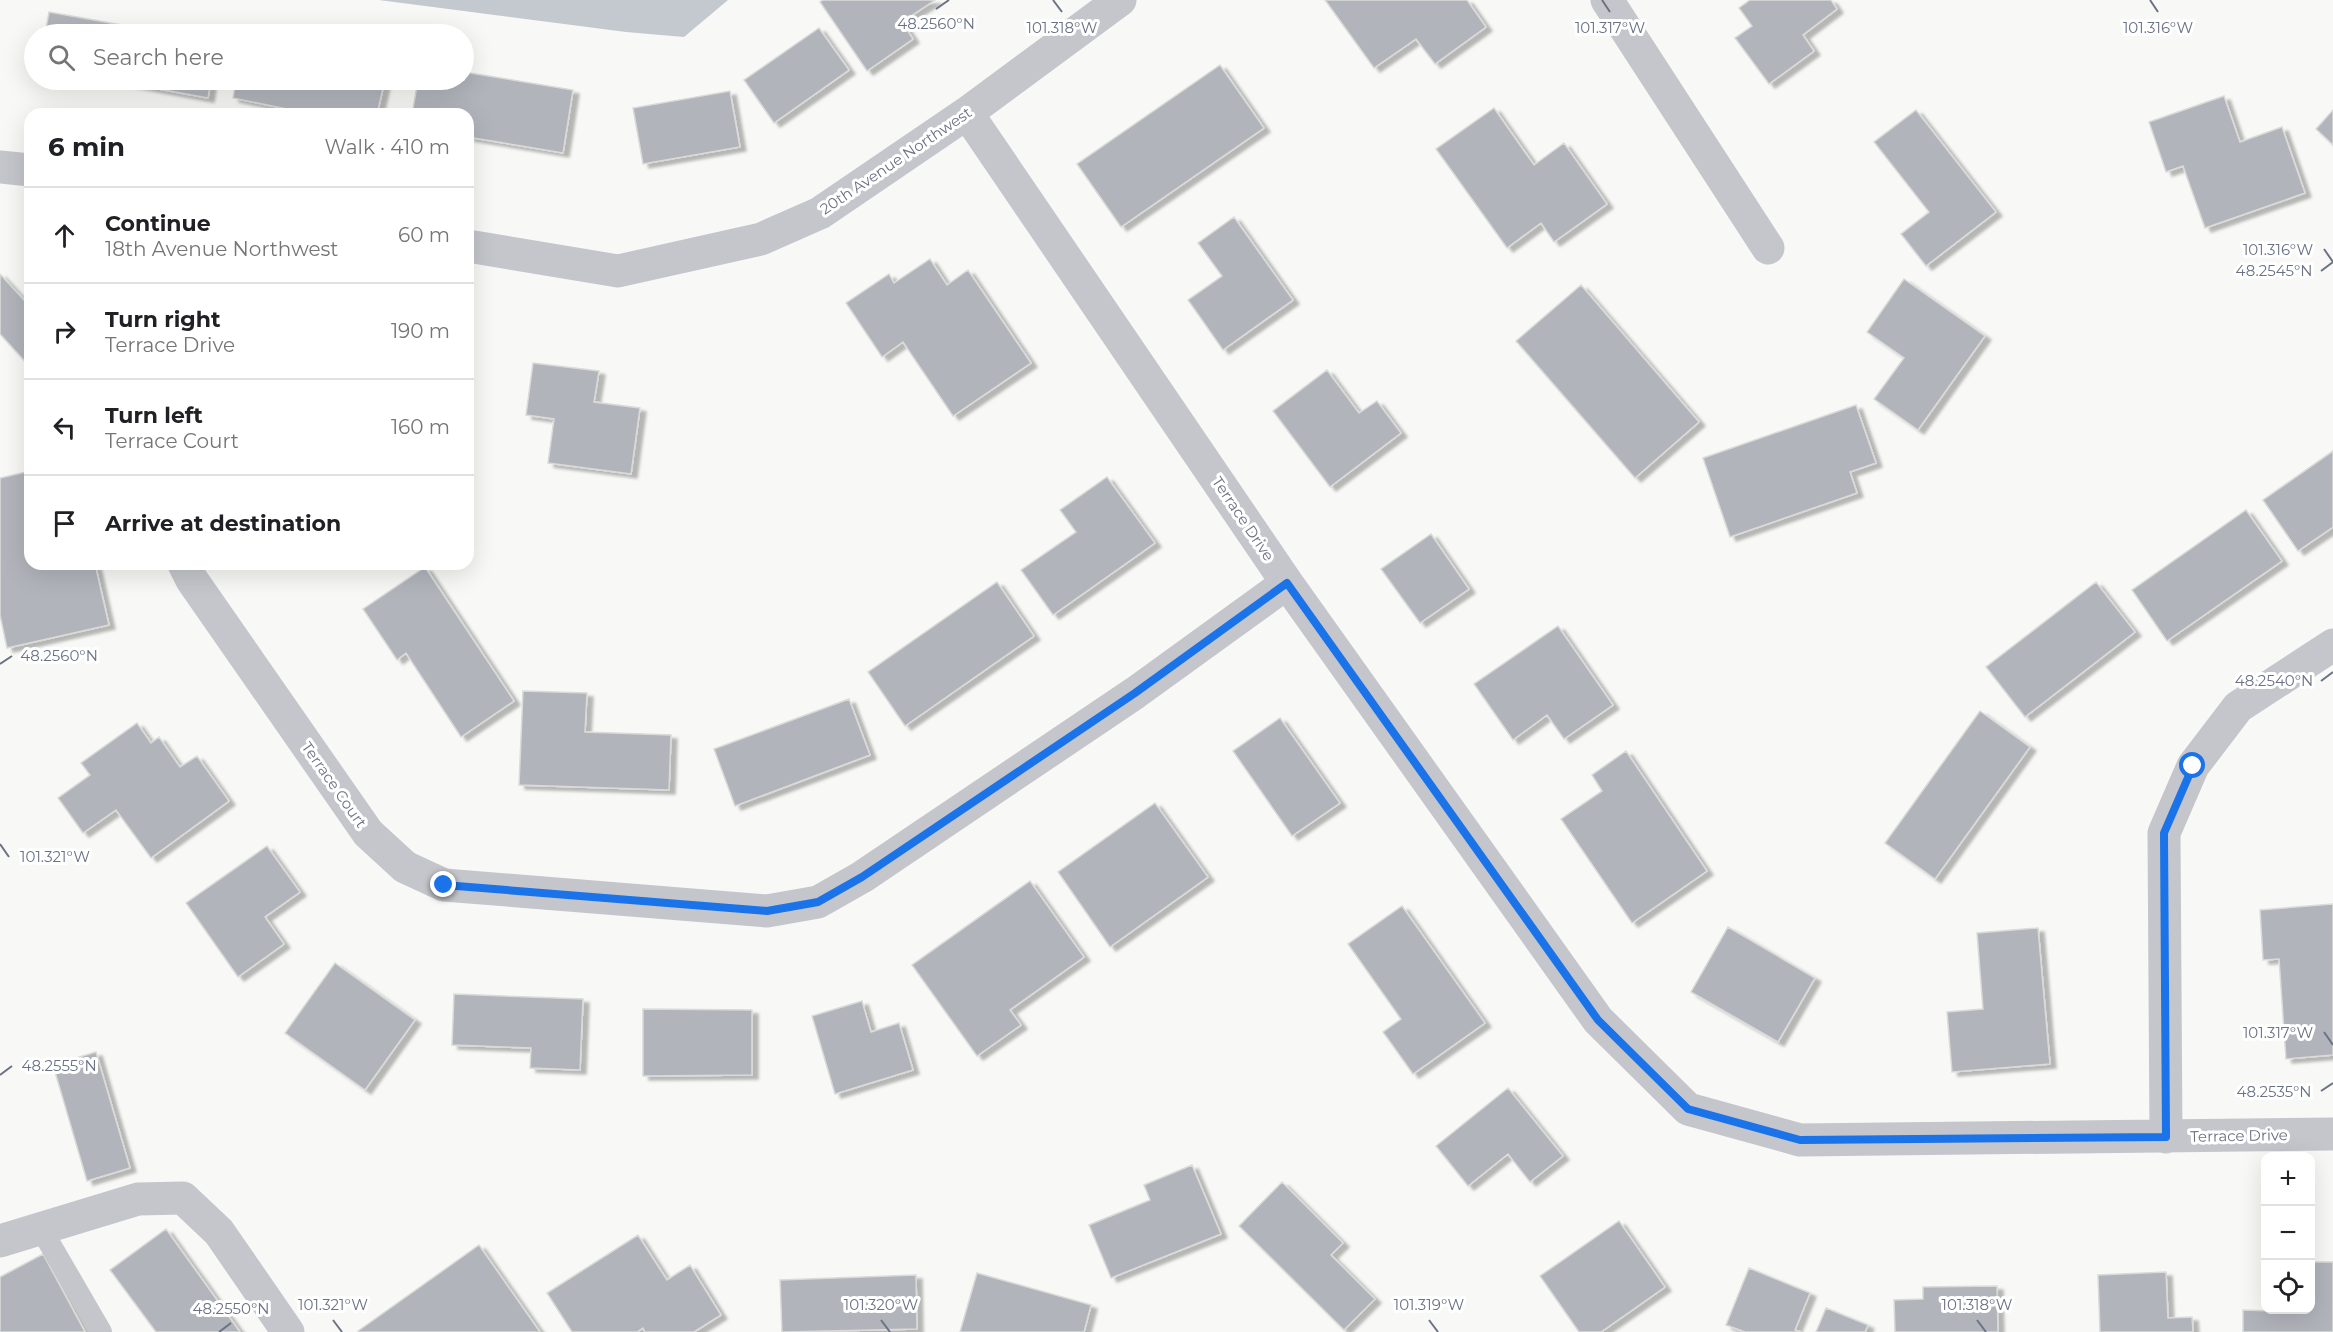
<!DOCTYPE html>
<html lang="en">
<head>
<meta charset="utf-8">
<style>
  body { margin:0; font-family:Montserrat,sans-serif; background:#f6f6f6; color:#202124 }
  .controls { position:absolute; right:18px; bottom:18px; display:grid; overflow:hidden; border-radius:12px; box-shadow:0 6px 24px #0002 }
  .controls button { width:54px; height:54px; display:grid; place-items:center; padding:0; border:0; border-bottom:2px solid #e0e0e0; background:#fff; color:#202124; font:30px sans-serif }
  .stop { position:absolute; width:18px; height:18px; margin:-14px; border:4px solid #1a73e8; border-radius:50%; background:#fff }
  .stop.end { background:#1a73e8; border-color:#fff; box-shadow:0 2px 6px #0008 }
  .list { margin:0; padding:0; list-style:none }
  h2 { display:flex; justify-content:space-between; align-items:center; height:78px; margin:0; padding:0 24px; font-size:26px }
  h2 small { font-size:20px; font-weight:400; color:#757577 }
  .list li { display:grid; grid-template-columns:39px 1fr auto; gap:18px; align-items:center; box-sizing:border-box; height:96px; padding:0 24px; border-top:2px solid #e0e0e0 }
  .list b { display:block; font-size:22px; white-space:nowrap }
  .list p { margin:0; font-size:20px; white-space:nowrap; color:#757577 }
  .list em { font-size:20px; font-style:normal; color:#757577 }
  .icon { flex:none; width:33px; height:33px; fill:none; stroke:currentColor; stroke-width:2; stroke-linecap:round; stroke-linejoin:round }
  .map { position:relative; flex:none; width:2333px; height:1332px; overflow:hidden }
  .search { position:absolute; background:#fff; box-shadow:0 6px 24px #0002; left:24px; top:24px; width:450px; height:66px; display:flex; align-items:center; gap:15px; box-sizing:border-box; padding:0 21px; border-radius:33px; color:#757577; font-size:22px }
  .panel { position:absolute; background:#fff; box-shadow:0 6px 24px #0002; left:24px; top:108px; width:450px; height:462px; border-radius:18px }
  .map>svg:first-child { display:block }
  .water { fill:#c4c8cf }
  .building { fill:#b1b4bb; stroke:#dadad8; stroke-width:1.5; filter:url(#shadow) }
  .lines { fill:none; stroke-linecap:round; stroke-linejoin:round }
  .service { stroke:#c4c6cb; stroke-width:22 }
  .minor { stroke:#c4c6cb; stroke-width:33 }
  .route { stroke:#1a73e8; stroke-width:8 }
  .ticks { fill:none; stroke:#6a7284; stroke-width:2 }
  .labels { text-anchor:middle; stroke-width:6; stroke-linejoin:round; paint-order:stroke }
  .street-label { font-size:15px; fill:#6a7284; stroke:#fff }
  .ticks-label { font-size:15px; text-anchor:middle; fill:#6a7284; stroke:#fff; stroke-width:6; stroke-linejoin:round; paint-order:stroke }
</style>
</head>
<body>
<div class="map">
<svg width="2333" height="1332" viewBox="0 0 2333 1332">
  <defs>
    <filter id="shadow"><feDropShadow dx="6" dy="4" stdDeviation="1.5" flood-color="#0004"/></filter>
  </defs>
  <rect width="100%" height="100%" fill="#f8f8f6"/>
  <path class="water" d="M379,0H728L684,37L626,32Z"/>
  <path class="building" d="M823,0H935L902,22L913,39L867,71L820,2Z
    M1325,0H1467L1486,27L1435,64L1416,39L1374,68Z
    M1750,0H1831L1837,9L1803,35L1814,51L1769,84L1735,38L1752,26L1739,8Z
    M49,12L172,34H45Z
    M819,28L849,70L774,123L744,80Z
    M1220,65L1264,128L1121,227L1077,164Z
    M464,72L573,90L563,153L468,137V114H412L418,80H464Z
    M110,80H211L208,98Z
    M236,80H385L377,114H311L233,98Z
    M730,91L740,147L643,164L633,108Z
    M2224,96L2240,142L2282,127L2305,193L2205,228L2183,166L2166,172L2149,122Z
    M1494,108L1534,165L1564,143L1607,204L1554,242L1541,223L1507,248L1436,149Z
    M1916,110L1996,212L1926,266L1901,234L1929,212L1874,142Z
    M2333,110V145L2316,129Z
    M1234,217L1293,300L1223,350L1188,300L1222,276L1198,243Z
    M930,259L947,285L968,270L1031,363L953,416L903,342L882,357L846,303L889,274L894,283Z
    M0,274L24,300L30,295V367L0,334Z
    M1904,279L1985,336L1918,430L1874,399L1904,358L1867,332Z
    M1581,285L1699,422L1635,478L1516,341Z
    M533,363L599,371L594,402L640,408L631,474L548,463L554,419L526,415Z
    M1327,370L1359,413L1377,401L1401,433L1330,487L1273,411Z
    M1856,405L1876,463L1850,472L1857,493L1730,537L1703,458Z
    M2333,451V527L2298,551L2263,500Z
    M30,471V564H95L109,625L7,648L0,615V478Z
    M1107,477L1155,543L1053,615L1021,570L1076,532L1060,510Z
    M2246,510L2282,561L2167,641L2132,590Z
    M1431,534L1469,589L1420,623L1381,569Z
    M425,567L514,701L461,737L406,653L397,660L363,609Z
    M997,582L1034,636L905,726L868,672Z
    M2096,582L2135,632L2025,717L1986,667Z
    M1558,626L1613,705L1564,739L1547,715L1513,740L1474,684Z
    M523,691L587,693L585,732L671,735L669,790L519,785Z
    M849,699L870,755L735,806L714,749Z
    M1980,711L2030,747L1935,879L1885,843Z
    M1280,718L1340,803L1292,836L1233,751Z
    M137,723L151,743L159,737L180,767L197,756L229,801L151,858L116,810L83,833L58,798L90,775L81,763Z
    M1626,751L1707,871L1632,923L1561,819L1602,791L1592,775Z
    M1155,803L1208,877L1110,947L1058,872Z
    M267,846L300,892L265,917L284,944L238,977L186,903Z
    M1030,881L1084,957L1010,1010L1021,1025L977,1056L912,965Z
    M2333,904V1055L2286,1059L2279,959L2263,960L2260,910Z
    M1402,906L1485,1023L1413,1074L1383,1032L1401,1019L1348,944Z
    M1728,927L1815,978L1778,1042L1691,992Z
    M2038,928L2050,1064L1952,1072L1947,1012L1983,1009L1977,933Z
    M335,963L415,1020L365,1090L285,1033Z
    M454,994L583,999L580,1070L530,1068L531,1048L452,1045Z
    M862,1001L871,1032L899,1023L913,1070L835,1094L812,1016Z
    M643,1009L752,1010V1075L643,1076Z
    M96,1052L130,1168L87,1181L53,1065Z
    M1508,1088L1563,1156L1530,1182L1508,1154L1468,1186L1436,1146Z
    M1192,1165L1221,1234L1111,1278L1089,1225L1150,1200L1144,1185Z
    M1282,1182L1343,1243L1331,1255L1375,1299L1344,1330L1239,1226Z
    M1619,1221L1665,1287L1601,1332H1579L1540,1276Z
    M166,1229L240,1332H156L110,1270Z
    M638,1235L667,1280L690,1265L721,1315L694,1332H645L643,1328L637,1332H572L547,1293Z
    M479,1245L540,1332H359L358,1331Z
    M43,1254L85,1332H0V1277Z
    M2310,1262H2333V1332H2243V1310L2305,1312V1310H2310Z
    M1749,1268L1810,1293L1795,1330L1801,1332H1745L1726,1325Z
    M2166,1272L2168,1318L2192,1317L2193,1332H2100L2098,1275Z
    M977,1273L1091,1305L1084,1332H960Z
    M916,1275L917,1329L782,1332L780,1280Z
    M1997,1286L1998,1332H1895L1894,1300L1923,1299V1287Z
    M1826,1308L1868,1325L1865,1332H1816Z"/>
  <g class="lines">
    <path class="service" d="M40,1227L101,1332"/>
    <path class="minor" d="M1607,0L1768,248
      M967,113L1287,583L1598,1020L1688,1109L1800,1140L2333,1134
      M0,167L30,170
      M468,246L618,271L761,239L820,213L967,113L1120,0
      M184,564L192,580L368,833L405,867L444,885L767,911L818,902L862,877L1135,693L1287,583
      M2166,1137L2164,833L2193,766L2238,707L2333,645
      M0,1241L138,1199L183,1198L219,1232L288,1332"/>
  </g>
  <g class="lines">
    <path class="route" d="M444,885L767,911L818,902L862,877L1135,693L1287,583L1598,1020L1688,1109L1800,1140L2166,1137L2164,833L2193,766"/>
  </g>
  <path class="ticks" d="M1053,0L1062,12M1602,0L1610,12M2150,0L2158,12M936,9L949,0M2324,249L2333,262M2321,271L2333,262M0,664L12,656M2321,681L2333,672M0,844L9,857M2324,1032L2333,1045M0,1075L12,1066M2321,1091L2333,1083M333,1320L342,1332M881,1320L890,1332M1429,1320L1438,1332M1977,1320L1986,1332M219,1332L231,1323"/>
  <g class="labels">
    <g class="street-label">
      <text transform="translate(896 161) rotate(-34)" y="5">20th Avenue Northwest</text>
      <text transform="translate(1243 519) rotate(56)" y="5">Terrace Drive</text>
      <text transform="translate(334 785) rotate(55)" y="5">Terrace Court</text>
      <text transform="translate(2239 1136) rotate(-1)" y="5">Terrace Drive</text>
    </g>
  </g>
  <g class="ticks-label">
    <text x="936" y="29">48.2560°N</text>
    <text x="1610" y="33">101.317°W</text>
    <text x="1062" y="33">101.318°W</text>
    <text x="2158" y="33">101.316°W</text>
    <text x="2278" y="255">101.316°W</text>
    <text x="2274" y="276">48.2545°N</text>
    <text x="59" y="661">48.2560°N</text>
    <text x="2274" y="686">48.2540°N</text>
    <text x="55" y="862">101.321°W</text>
    <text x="2278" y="1038">101.317°W</text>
    <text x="59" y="1071">48.2555°N</text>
    <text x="2274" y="1097">48.2535°N</text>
    <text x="333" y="1310">101.321°W</text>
    <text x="881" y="1310">101.320°W</text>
    <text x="1429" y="1310">101.319°W</text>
    <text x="1977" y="1310">101.318°W</text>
    <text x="231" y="1314">48.2550°N</text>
  </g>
</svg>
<div class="controls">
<button>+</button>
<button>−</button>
<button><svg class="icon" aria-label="locate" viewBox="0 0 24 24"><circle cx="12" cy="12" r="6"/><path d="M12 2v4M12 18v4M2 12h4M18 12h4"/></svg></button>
</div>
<div class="stop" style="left:2193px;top:766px"></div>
<div class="stop end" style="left:444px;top:885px"></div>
<div class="search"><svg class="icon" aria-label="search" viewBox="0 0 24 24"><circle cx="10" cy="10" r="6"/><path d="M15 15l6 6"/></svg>Search here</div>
<section class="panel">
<h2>6 min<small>Walk · 410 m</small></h2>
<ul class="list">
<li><svg class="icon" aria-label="ahead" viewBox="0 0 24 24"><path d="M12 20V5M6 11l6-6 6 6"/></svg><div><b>Continue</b><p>18th Avenue Northwest</p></div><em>60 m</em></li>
<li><svg class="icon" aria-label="right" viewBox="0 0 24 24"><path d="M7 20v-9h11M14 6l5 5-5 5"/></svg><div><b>Turn right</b><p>Terrace Drive</p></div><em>190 m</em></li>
<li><svg class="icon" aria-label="left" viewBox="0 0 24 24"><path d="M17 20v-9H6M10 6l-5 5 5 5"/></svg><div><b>Turn left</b><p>Terrace Court</p></div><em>160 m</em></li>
<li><svg class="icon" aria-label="arrive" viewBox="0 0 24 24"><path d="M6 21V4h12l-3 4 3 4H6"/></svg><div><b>Arrive at destination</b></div></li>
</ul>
</section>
</div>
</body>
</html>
